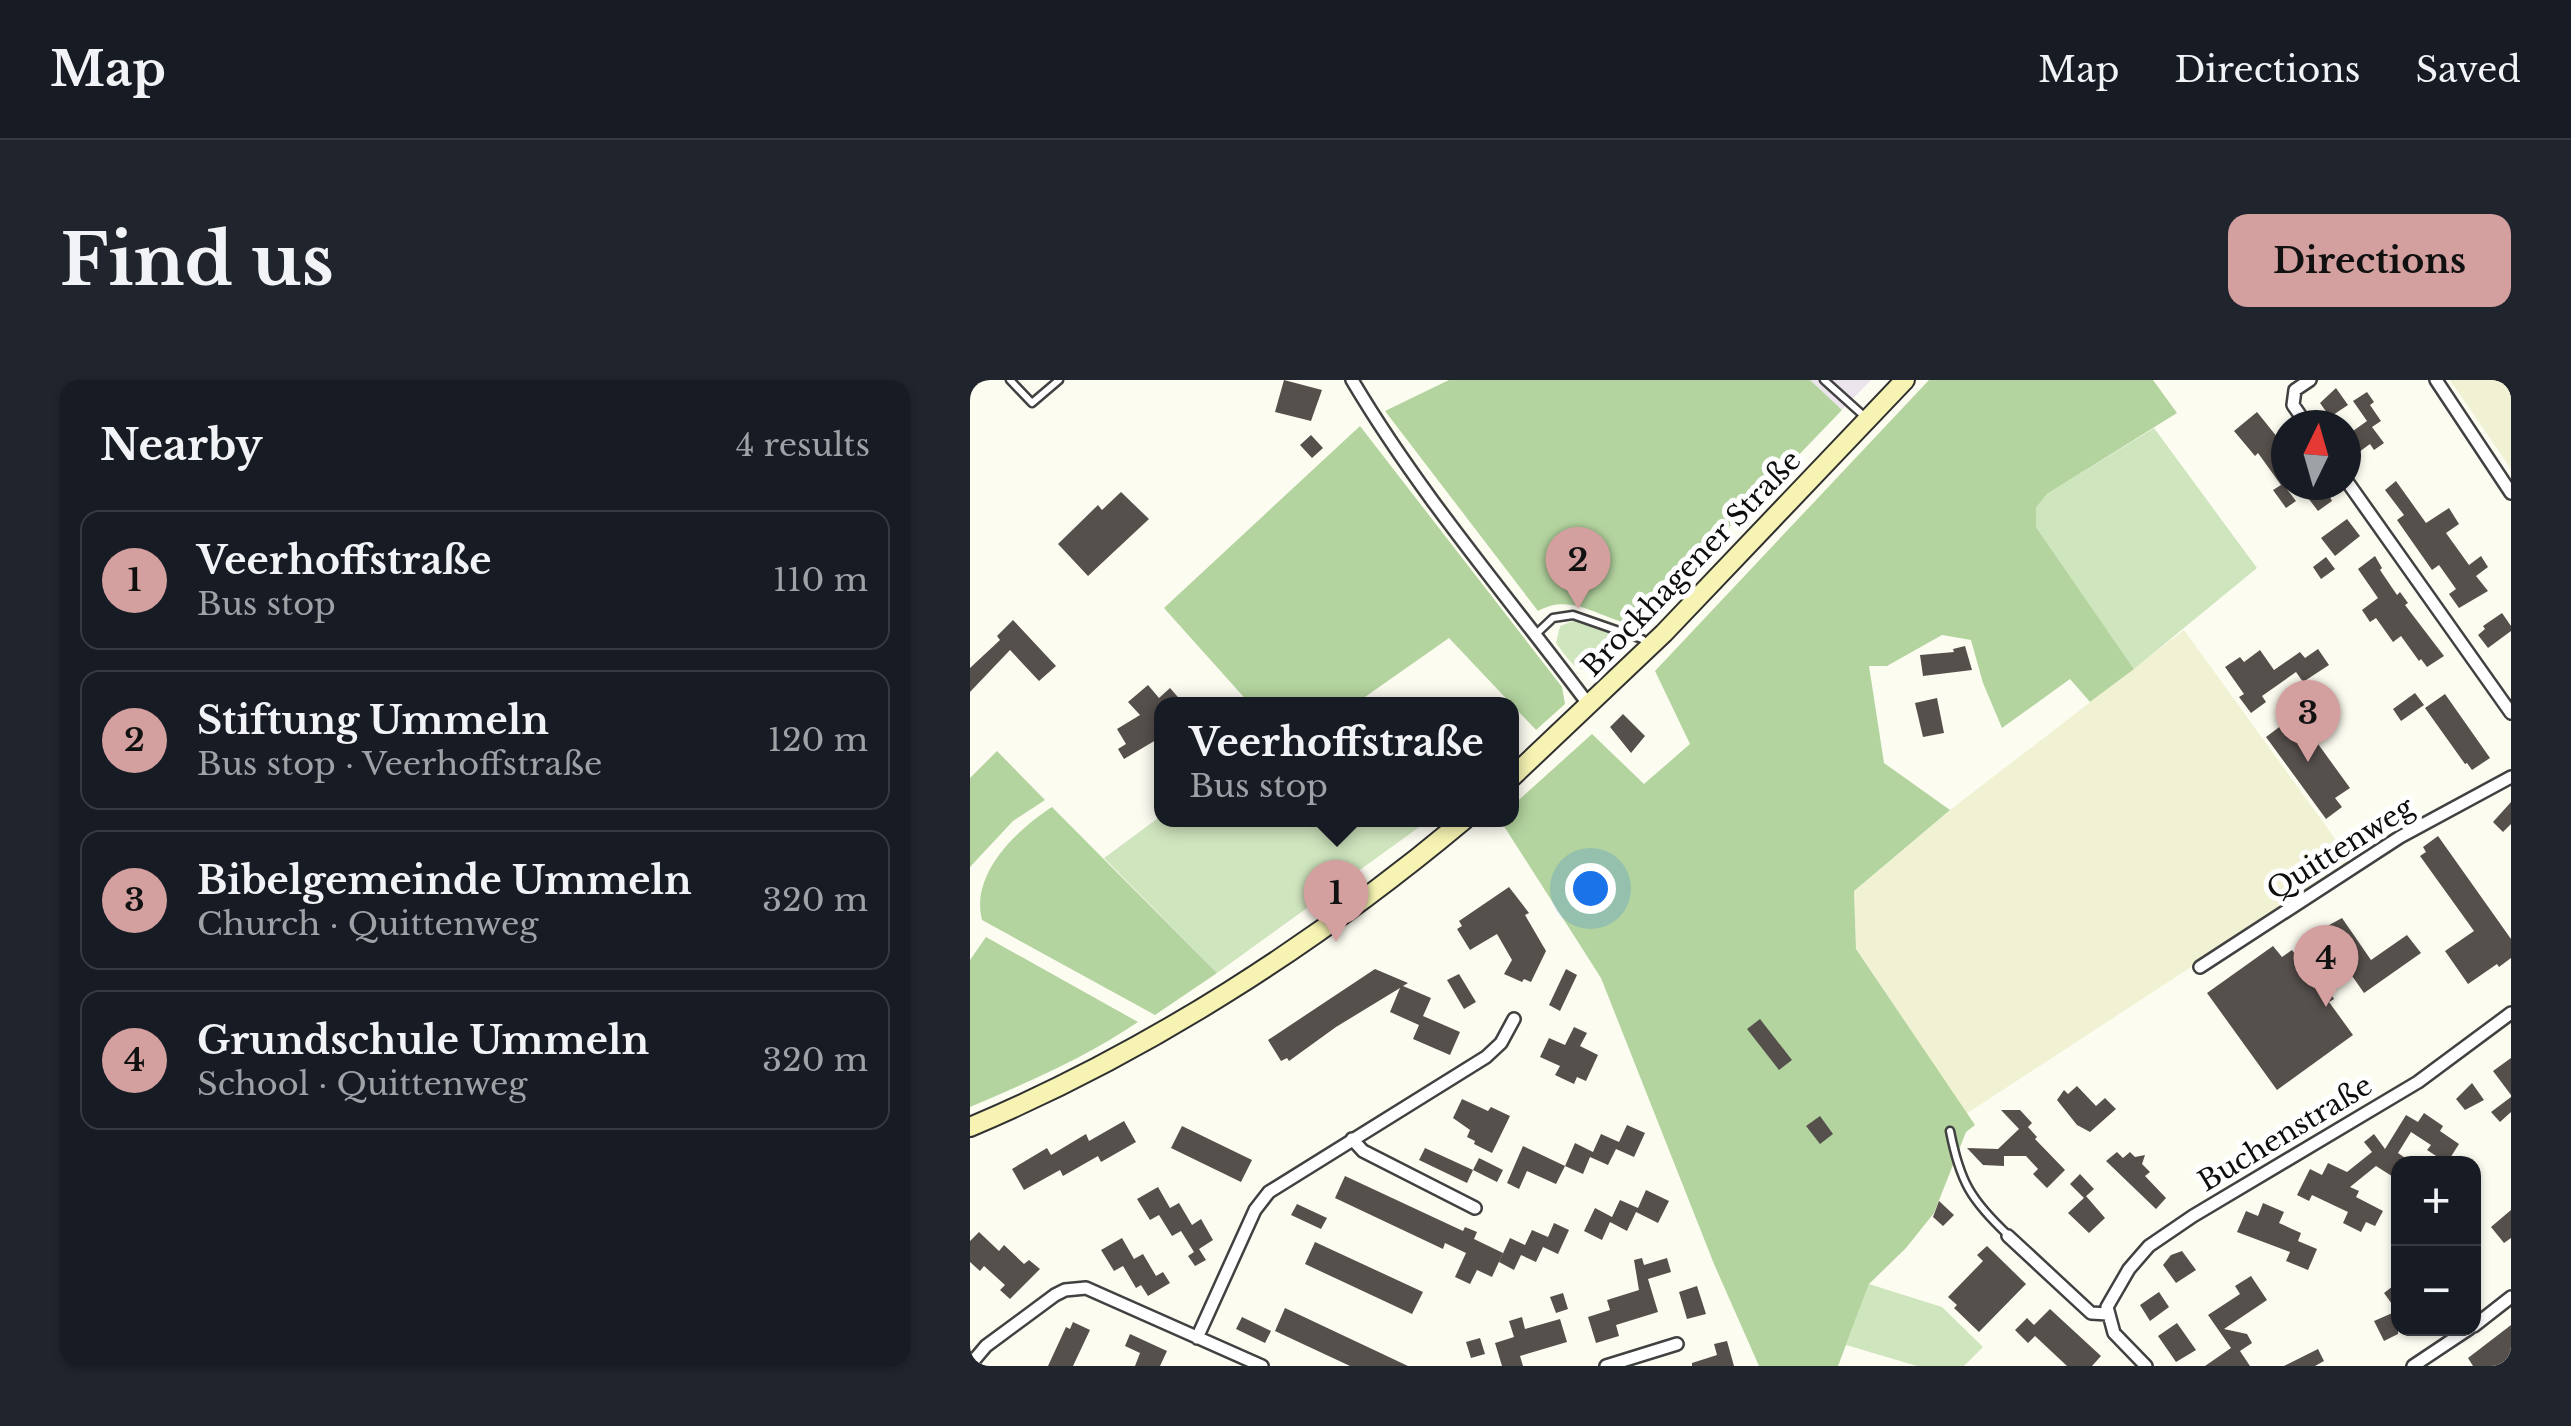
<!DOCTYPE html>
<html lang="en">
<head>
<meta charset="utf-8">
<style>
  body { margin:0; font-family:"Libre Baskerville",serif; background:#20242c; color:#f1f3f6 }
  .controls { position:absolute; right:30px; bottom:30px; display:grid; overflow:hidden; border-radius:20px; box-shadow:0 2px 8px #0004 }
  .controls button { width:90px; height:90px; display:grid; place-items:center; padding:0; border:0; border-bottom:2px solid #363941; background:#171b24; color:#f1f3f6; font:50px sans-serif }
  .compass { position:absolute; left:1301px; top:30px; width:90px; height:90px; border-radius:50%; background:#171b24; box-shadow:0 2px 8px #0004; rotate:5deg }
  .you { position:absolute; left:620px; top:508px; width:35px; height:35px; margin:-25px; border:8px solid #fff; border-radius:50%; background:#1a73e8; box-shadow:0 0 0 15px #1a73e833 }
  .badge { display:grid; place-items:center; width:65px; height:65px; border-radius:50%; background:#d49f9f; color:#111; font-size:32px; font-weight:700 }
  .pin { position:absolute; translate:-50% -82px; filter:drop-shadow(0 2px 5px #0008) }
  .pin::after { content:''; position:absolute; top:52px; width:35px; height:30px; background:inherit; clip-path:polygon(0 0,100% 0,50% 100%) }
  .popup { position:absolute; left:184px; top:317px; width:365px; height:130px; box-sizing:border-box; display:grid; place-content:center; border-radius:20px; background:#171b24; filter:drop-shadow(0 2px 8px #0005); font-size:32px; white-space:nowrap; color:#9ea1a6 }
  .popup b { font-size:38px; color:#f1f3f6 }
  .popup::after { content:''; position:absolute; left:50%; top:100%; margin-left:-20px; border:20px solid transparent; border-top-color:#171b24 }
  .list { margin:0; padding:0; list-style:none }
  h2 { display:flex; justify-content:space-between; align-items:center; height:130px; margin:0; padding:0 40px; font-size:42px }
  h2 small { font-size:32px; font-weight:400; color:#9ea1a6 }
  .list li { display:grid; grid-template-columns:65px 1fr auto; gap:30px; align-items:center; box-sizing:border-box; height:140px; margin:0 20px 20px; padding:0 20px; border:2px solid #363941; border-radius:20px }
  .list b { display:block; font-size:38px; white-space:nowrap }
  .list p { margin:0; font-size:32px; white-space:nowrap; color:#9ea1a6 }
  .list em { font-size:32px; font-style:normal; color:#9ea1a6 }
  .map { position:relative; flex:none; width:1541px; height:986px; overflow:hidden; border-radius:20px }
  header { display:flex; align-items:center; gap:60px; box-sizing:border-box; height:140px; padding:0 50px; background:#171b24; border-bottom:2px solid #363941 }
  header strong { font-size:48px }
  nav { display:flex; gap:55px; margin-inline-start:auto; font-size:35px }
  .intro { display:flex; align-items:center; justify-content:space-between; box-sizing:border-box; height:240px; padding:0 60px }
  h1 { margin:0; font-size:70px }
  .button { padding:25px 45px; border-radius:20px; background:#d49f9f; color:#111; font-size:35px; font-weight:700 }
  main { display:flex; gap:60px; padding:0 60px }
  aside { flex:1; background:#171b24; border-radius:20px; box-shadow:0 2px 8px #0004 }
  .map>svg:first-child { display:block }
  .industrial { fill:#ece4ec }
  .farmland { fill:#f1f1d3 }
  .green { fill:#cfe5be }
  .forest { fill:#b3d49f }
  .building { fill:#56504c }
  .lines { fill:none; stroke-linecap:round; stroke-linejoin:round }
  .lane-casing { stroke:#414141; stroke-width:11 }
  .street-casing { stroke:#414141; stroke-width:16 }
  .secondary-casing { stroke:#303030; stroke-width:22 }
  .lane { stroke:#fff; stroke-width:6 }
  .street { stroke:#fff; stroke-width:11 }
  .secondary { stroke:#f7f4b3; stroke-width:18 }
  .labels { text-anchor:middle; stroke-width:10; stroke-linejoin:round; paint-order:stroke }
  .street-label { font-size:28px; fill:#0e0e0e; stroke:#fff }
</style>
</head>
<body>
<header>
<strong>Map</strong>
<nav><a>Map</a><a>Directions</a><a>Saved</a></nav>
</header>
<div class="intro"><h1>Find us</h1><a class="button">Directions</a></div>
<main>
<aside>
<h2>Nearby<small>4 results</small></h2>
<ul class="list">
<li><span class="badge">1</span><div><b>Veerhoffstraße</b><p>Bus stop</p></div><em>110 m</em></li>
<li><span class="badge">2</span><div><b>Stiftung Ummeln</b><p>Bus stop · Veerhoffstraße</p></div><em>120 m</em></li>
<li><span class="badge">3</span><div><b>Bibelgemeinde Ummeln</b><p>Church · Quittenweg</p></div><em>320 m</em></li>
<li><span class="badge">4</span><div><b>Grundschule Ummeln</b><p>School · Quittenweg</p></div><em>320 m</em></li>
</ul>
</aside>
<div class="map">
<svg width="1541" height="986" viewBox="0 0 1541 986">
  <rect width="100%" height="100%" fill="#fdfcf1"/>
  <path class="industrial" d="M840,0H901L872,30Z"/>
  <path class="farmland" d="M1480,0H1541V89Z
    M1214,250L1382,482L996,734L886,569L884,511L980,430Z"/>
  <path class="green" d="M1184,48L1287,188L1164,289L1066,147V128L1077,114Z
    M603,241L652,257L657,262L629,290C606,294 598,279 586,263L590,246Z
    M191,436V440H249L258,447L267,440H459L247,593L134,478Z
    M899,904L972,927L1013,967L994,986H947L876,965Z"/>
  <path class="forest" d="M479,0H840L872,30L665,245C628,238 602,212 568,231L415,31Z
    M959,0H1183L1207,33L1077,114L1066,128V147L1164,289L1120,322L1100,299L1032,348L1013,303L1001,260L972,255L917,286H899L914,383L980,430L884,511L886,569L1005,745L996,752L964,833L936,868L899,904L868,986H789L744,884L631,598L530,440H541V427L622,354L674,404L720,364L685,291Z
    M390,46L592,307L595,324L566,350L479,258L385,324H280L194,228Z
    M27,371L75,420L43,441L0,487V398Z
    M82,427L247,593L185,635L12,540C0,493 48,449 82,427Z
    M16,557L168,642C115,678 58,702 0,727V580Z"/>
  <path class="building" d="M314,0L352,10L341,41L305,32Z
    M1366,8L1378,25L1360,37L1350,23Z
    M1397,12L1404,22L1400,25L1411,41L1402,47L1414,63L1404,70L1400,64L1382,77L1376,68V56L1397,41L1383,21Z
    M1287,32L1316,68V108L1326,121L1316,128L1303,110L1311,105L1288,73L1285,76L1264,51Z
    M341,55L353,68L342,78L330,65Z
    M1426,101L1456,143L1479,128L1489,144L1476,153L1499,185L1511,176L1518,187L1506,196L1518,211L1489,228L1479,214L1486,209L1469,185L1462,190L1427,140L1434,135L1415,110Z
    M1347,105H1354L1362,121L1348,131L1335,114Z
    M151,112L179,139L118,196L88,164L128,125L132,130Z
    M1377,139L1390,156L1365,176L1351,158Z
    M1405,176L1412,188L1410,190L1427,215L1430,212L1438,223L1435,225L1474,276L1457,287L1451,279L1449,281L1431,256L1423,262L1406,238L1400,242L1392,230L1408,218L1388,189Z
    M1356,177L1365,189L1351,199L1343,187Z
    M1532,233L1541,246V251L1518,268L1508,255L1515,249L1513,246Z
    M43,240L86,286L69,301L40,270L0,312V288L30,260L27,256Z
    M995,266L1002,290L953,296L950,275L984,272L983,269Z
    M1348,269L1359,285L1333,302L1326,292L1292,316L1296,322L1281,333L1269,317L1274,314L1255,287L1270,277L1274,282L1290,270L1304,290L1330,272L1335,278Z
    M178,305L189,318L200,308L214,324H191V357L154,379L148,369L156,364L147,349L170,335L158,322Z
    M1445,313L1454,325L1431,341L1423,329Z
    M1475,314L1520,378L1502,390L1497,383L1495,384L1455,328Z
    M967,318L974,353L953,357L945,323Z
    M653,334L675,356L661,373L640,347Z
    M1312,345L1321,357L1335,346L1380,408L1365,418L1372,427L1356,439L1296,357Z
    M1541,422V444L1533,452L1523,442Z
    M1468,456L1541,559V578L1529,587L1527,584L1498,604L1475,571L1504,551L1450,476L1456,472L1453,467Z
    M539,507L559,533L555,535L576,571L561,602L554,599L552,602L534,594L542,580L527,554L500,570L487,549L492,546L489,541Z
    M1372,538L1401,580L1437,555L1451,573L1394,613L1350,550Z
    M1303,566L1312,577L1322,570L1352,612L1357,608L1364,619L1359,622L1383,655L1307,710L1237,613Z
    M405,589L438,603L433,606L461,618L450,643L453,636L490,652L480,675L443,659L449,645L420,632L430,608L366,647L319,681L317,678L311,681L298,660Z
    M596,589L607,595L590,631L579,625Z
    M489,594L506,622L494,629L477,600Z
    M790,639L822,680L809,690L777,649Z
    M604,647L617,653L610,666L628,675L616,701L607,697L604,704L585,695L590,686L570,677L579,658L595,665Z
    M1541,678V715L1523,691Z
    M1502,703L1514,720L1495,730L1486,719Z
    M1107,706L1126,726L1135,718L1146,729L1120,752L1107,745L1087,720L1094,710L1098,714Z
    M1541,717V732L1530,742L1521,732Z
    M492,719L518,731L521,727L540,736L522,773L504,764L505,761L497,757L500,750L483,738Z
    M1031,730H1050L1062,743L1058,747L1067,757L1065,759L1095,790L1077,808L1063,794L1068,789L1056,776H1034V786L1013,785L997,768L1028,769L1049,749Z
    M1454,733L1473,746L1470,751L1489,764L1477,783L1457,770L1461,765L1441,752L1428,773L1444,784H1428V800L1406,786L1380,807L1389,811L1386,817L1413,831L1405,846L1396,842L1391,852L1373,843L1378,832L1342,815L1339,821L1327,815L1340,789L1352,795L1358,783L1377,792L1402,772L1394,762L1404,754L1415,769L1436,735L1448,742Z
    M850,736L863,754L850,764L836,746Z
    M154,741L166,762L131,782L128,776L93,796L90,790L54,810L42,789L77,768L81,775L116,754L119,761Z
    M657,745L675,753L664,777L646,769L638,785L620,777L613,794L595,786L605,763L623,772L631,754L649,762Z
    M212,746L282,780L271,802L201,768Z
    M553,766L595,786L586,804L557,791L549,809L537,803Z
    M455,768L503,790L497,803L449,780Z
    M1147,772L1153,778L1160,772L1165,777L1175,775L1172,784L1180,792L1175,796L1196,818L1186,829L1136,781Z
    M509,778L533,790L527,802L503,790Z
    M1110,794L1124,809L1114,818L1100,804Z
    M375,796L493,851L495,847L507,852L504,859L533,873L522,897L507,890L500,904L485,897L496,873L475,863L473,869L365,818Z
    M188,807L200,828L209,823L222,845L231,839L243,860L229,869L236,880L225,886L218,876L224,872L211,851L202,856L189,835L180,840L167,819Z
    M676,810L699,821L688,843L666,832L657,851L640,842L632,860L614,851L625,828L642,837L650,820L668,828Z
    M1116,816L1135,838L1119,853L1098,833Z
    M969,821L984,835L973,846L963,837Z
    M1293,823L1314,832L1309,843L1331,853L1328,861L1347,869L1338,890L1316,881L1320,872L1267,852L1276,831L1288,836Z
    M327,824L357,838L351,849L321,835Z
    M1541,830V858L1534,863L1521,847Z
    M584,843L599,850L588,874L573,867L566,882L551,875L544,890L529,882L540,858L555,865L562,850L578,857Z
    M9,852L29,871L34,865L54,884L59,880L70,889L40,919L30,910L35,905L14,886L10,891L0,882V861Z
    M152,858L164,879L173,874L186,896L193,892L200,903L178,916L171,905L166,908L153,886L144,891L131,870Z
    M345,862L453,912L442,934L335,884Z
    M1017,866L1056,904L1009,952L984,928L987,925L978,917L1013,881L1007,875Z
    M1212,871L1226,890L1206,903L1193,885L1201,875Z
    M672,878L674,885L697,878L701,892L678,899L688,932L646,945L649,956L626,963L618,937L640,930L637,920L669,910L664,880Z
    M1281,896L1297,920L1254,949L1277,954L1282,963L1270,971L1280,986H1235L1261,968L1238,935L1270,914L1265,906Z
    M727,906L736,934L717,939L709,912Z
    M1423,906L1428,913V954L1414,961L1404,941L1427,931L1414,913Z
    M1189,912L1199,927L1180,941L1170,925Z
    M593,913L598,929L586,933L580,917Z
    M315,928L351,945L438,986H380L305,951Z
    M1080,929L1131,976L1122,986H1097L1065,956L1058,963L1045,950L1057,938L1064,945Z
    M272,937L301,951L295,963L266,949Z
    M552,937L555,949L590,939L597,962L550,976L553,986H532L525,963L544,957L539,941Z
    M103,942L120,950L103,986H78L96,947L100,949Z
    M1207,943L1226,970L1206,982L1188,956Z
    M1541,945V977L1528,986H1503L1498,978Z
    M160,954L197,971L190,986H165L170,973L155,966Z
    M510,958L515,974L501,978L496,962Z
    M757,961L764,986H722V983L747,975L744,964Z
    M1348,969L1354,981L1345,986H1314Z"/>
  <g class="lines">
    <defs>
      <path id="lane" d="M40,0L62,23L89,0
        M854,0L894,36
        M565,255L583,238L603,235L672,259L679,265
        M980,751C990,802 1001,820 1038,855"/>
      <path id="street" d="M382,0C450,115 539,218 619,325
        M1466,0L1541,113
        M1337,45L1323,25L1325,10L1340,0
        M1376,100L1541,333
        M1230,587L1430,457L1541,397
        M382,759L393,771L505,828
        M1038,856L1121,933L1138,934
        M1504,946L1541,917
        M227,958L285,830L299,812L516,677L531,663L544,639
        M0,985L16,966L85,915L95,910L116,908L292,986
        M636,986L707,964
        M1176,986L1144,953L1137,927L1159,889L1179,866L1223,836L1448,702L1541,633
        M1443,986L1500,948"/>
      <path id="secondary" d="M541,398L694,253L935,0
        M0,747C178,672 347,563 494,440"/>
    </defs>
    <use href="#lane" class="lane-casing"/>
    <use href="#street" class="street-casing"/>
    <use href="#secondary" class="secondary-casing"/>
    <use href="#lane" class="lane"/>
    <use href="#street" class="street"/>
    <use href="#secondary" class="secondary"/>
  </g>
  <g class="labels">
    <g class="street-label">
      <text transform="translate(721 183) rotate(-46)" y="10">Brockhagener Straße</text>
      <text transform="translate(1370 468) rotate(-32)" y="10">Quittenweg</text>
      <text transform="translate(1315 753) rotate(-31)" y="10">Buchenstraße</text>
    </g>
  </g>
</svg>
<div class="controls">
<button>+</button>
<button>−</button>
</div>
<svg class="compass" viewBox="-18 -18 36 36"><path d="M0-13l5 13h-10z" fill="#e53935"/><path d="M0 13l5-13h-10z" fill="#9ea1a6"/></svg>
<div class="you"></div>
<div class="pin badge" style="left:366px;top:562px">1</div>
<div class="popup"><b>Veerhoffstraße</b>Bus stop</div>
<div class="pin badge" style="left:608px;top:229px">2</div>
<div class="pin badge" style="left:1338px;top:382px">3</div>
<div class="pin badge" style="left:1356px;top:627px">4</div>
</div>
</main>
</body>
</html>
